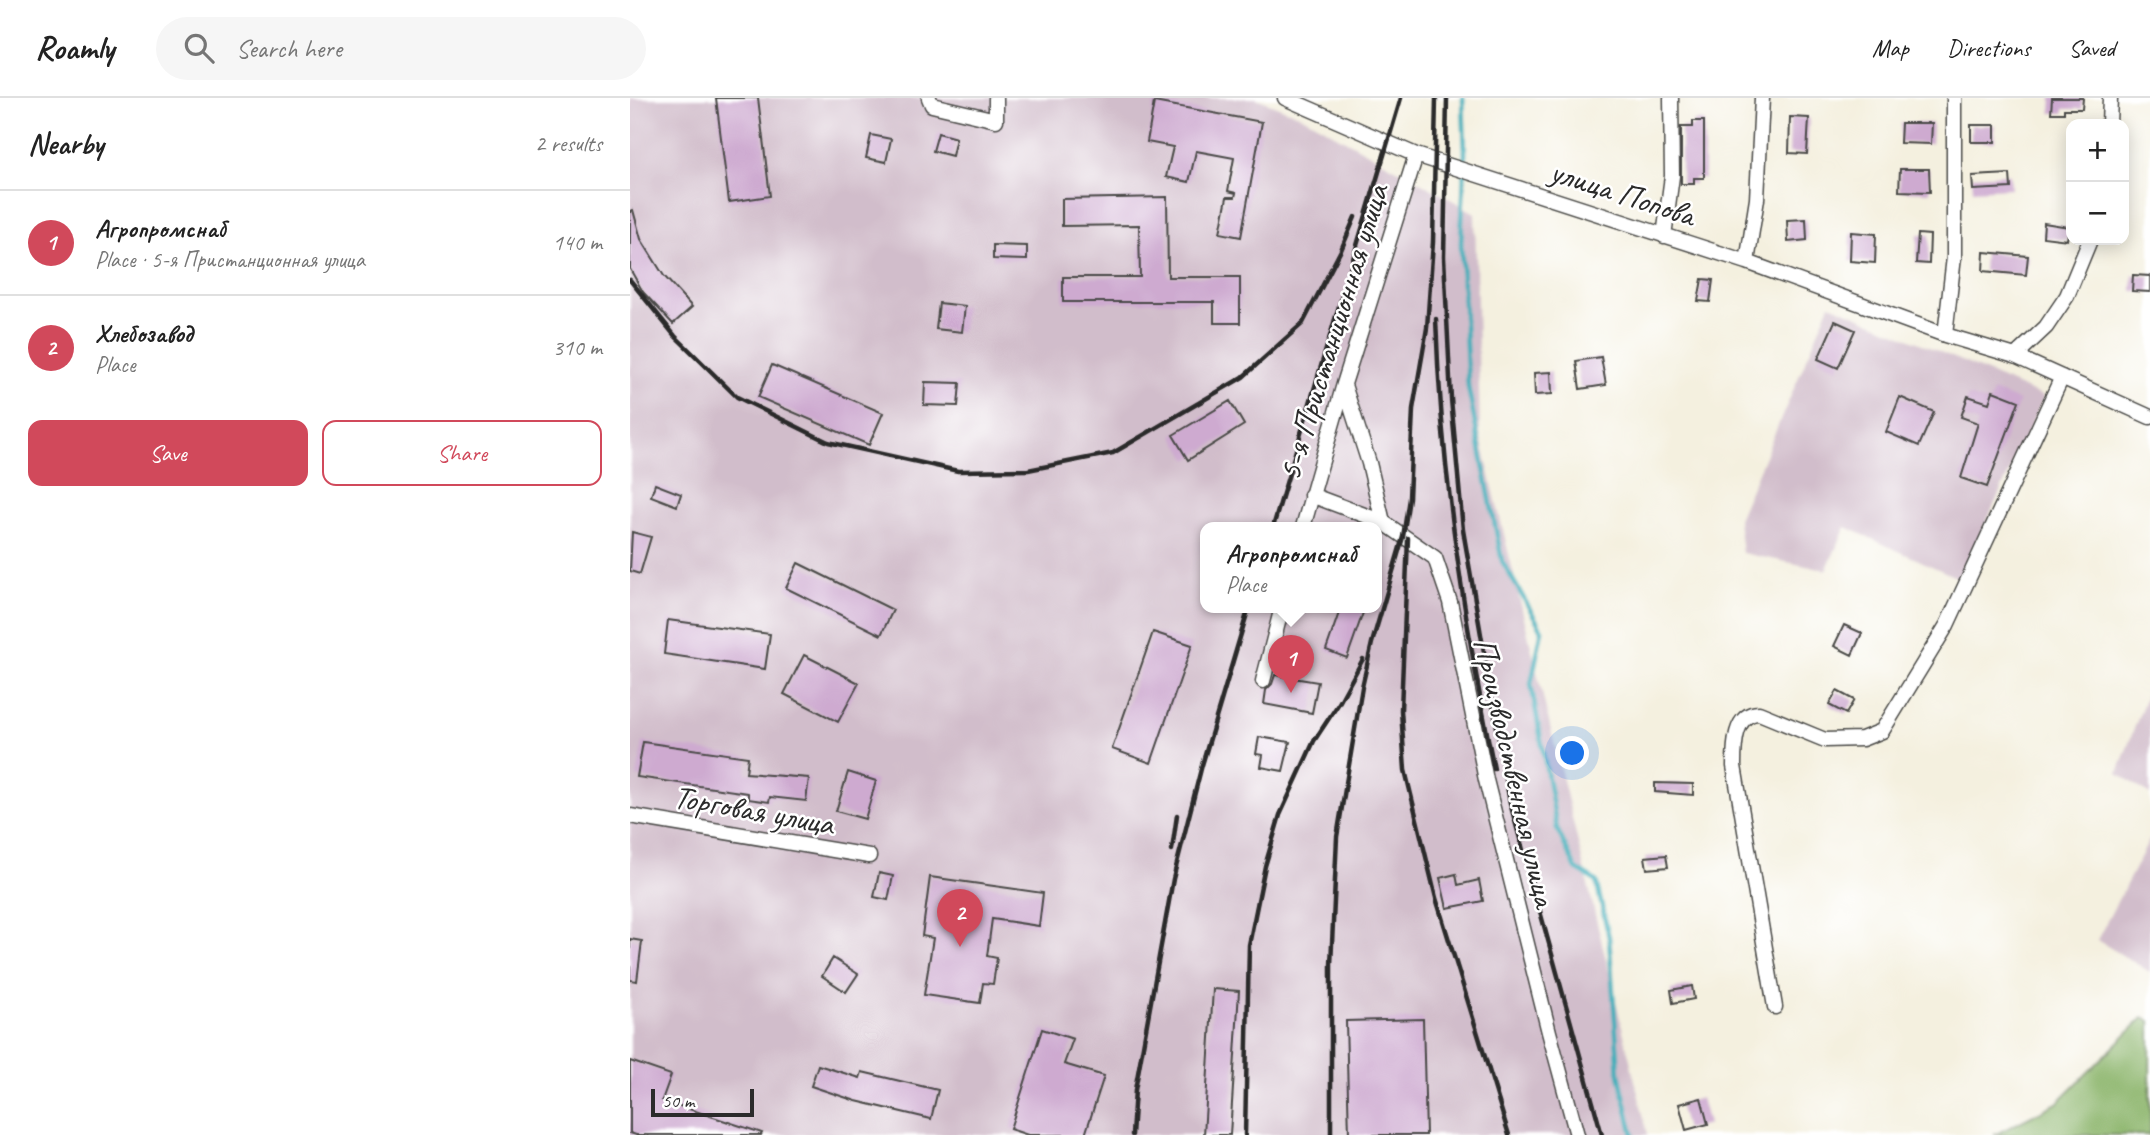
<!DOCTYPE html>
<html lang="en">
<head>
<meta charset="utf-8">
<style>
  body { margin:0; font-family:Caveat,sans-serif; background:#f6f6f6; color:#222 }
  .controls { position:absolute; right:21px; top:21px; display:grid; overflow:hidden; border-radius:14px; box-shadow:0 4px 18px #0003 }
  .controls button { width:63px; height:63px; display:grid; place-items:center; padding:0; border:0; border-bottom:2px solid #e0e0e0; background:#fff; color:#222; font:35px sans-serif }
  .scale { position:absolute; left:21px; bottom:18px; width:103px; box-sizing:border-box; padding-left:7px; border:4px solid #2b2b2b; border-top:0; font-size:19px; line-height:24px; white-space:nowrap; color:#2b2b2b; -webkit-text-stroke:5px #fff; paint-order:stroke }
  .you { position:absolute; left:943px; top:656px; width:24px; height:24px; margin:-18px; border:5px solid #fff; border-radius:50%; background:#1a73e8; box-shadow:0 0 0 10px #1a73e833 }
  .badge { display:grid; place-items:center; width:46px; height:46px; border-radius:50%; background:#d1495b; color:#fff; font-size:23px; font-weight:700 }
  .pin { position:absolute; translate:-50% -58px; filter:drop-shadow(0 2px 4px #0008) }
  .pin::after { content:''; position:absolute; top:37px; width:24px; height:21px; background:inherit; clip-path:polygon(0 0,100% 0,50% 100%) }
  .popup { position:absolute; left:570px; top:424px; width:182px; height:91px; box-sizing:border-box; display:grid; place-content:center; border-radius:14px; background:#fff; filter:drop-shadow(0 2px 5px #0005); font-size:23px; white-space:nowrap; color:#767676 }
  .popup b { font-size:26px; color:#222 }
  .popup::after { content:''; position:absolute; left:50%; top:100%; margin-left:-14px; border:14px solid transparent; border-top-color:#fff }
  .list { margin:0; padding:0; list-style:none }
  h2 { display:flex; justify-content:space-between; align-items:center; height:91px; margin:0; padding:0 28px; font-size:30px }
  h2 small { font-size:23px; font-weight:400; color:#767676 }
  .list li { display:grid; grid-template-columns:46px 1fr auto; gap:21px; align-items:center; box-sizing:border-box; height:105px; padding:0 28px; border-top:2px solid #e0e0e0 }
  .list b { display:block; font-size:26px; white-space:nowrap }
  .list p { margin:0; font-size:23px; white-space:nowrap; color:#767676 }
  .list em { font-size:23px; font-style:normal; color:#767676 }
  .actions { display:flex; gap:14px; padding:21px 28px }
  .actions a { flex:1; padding:16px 0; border:2px solid #d1495b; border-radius:14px; text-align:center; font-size:24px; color:#d1495b }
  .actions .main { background:#d1495b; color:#fff }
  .icon { flex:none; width:38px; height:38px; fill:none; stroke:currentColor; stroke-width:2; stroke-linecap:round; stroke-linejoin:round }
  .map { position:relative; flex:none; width:1520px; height:1037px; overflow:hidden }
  header { display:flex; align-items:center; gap:42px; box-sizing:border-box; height:98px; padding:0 35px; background:#fff; border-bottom:2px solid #e0e0e0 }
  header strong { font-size:33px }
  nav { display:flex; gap:38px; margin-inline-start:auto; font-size:24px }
  .search { width:490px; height:63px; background:#f6f6f6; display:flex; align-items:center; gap:18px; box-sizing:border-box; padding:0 24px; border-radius:38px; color:#767676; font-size:26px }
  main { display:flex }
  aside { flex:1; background:#fff }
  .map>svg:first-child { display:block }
  .industrial { fill:#d1bdcb; fill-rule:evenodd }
  .forest { fill:#8cb56c; stroke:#5c704c; stroke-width:2 }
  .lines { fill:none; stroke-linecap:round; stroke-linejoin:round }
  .stream { stroke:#3faeba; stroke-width:4.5 }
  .building { fill:#ceaad0 }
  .minor-casing { stroke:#494946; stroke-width:17 }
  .minor { stroke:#fff; stroke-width:14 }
  .rail { stroke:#2b2b2b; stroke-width:4.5 }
  .labels { text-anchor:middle; stroke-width:5; stroke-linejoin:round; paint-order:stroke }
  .street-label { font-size:33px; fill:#2b2b2b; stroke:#fff }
</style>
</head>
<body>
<header>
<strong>Roamly</strong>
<div class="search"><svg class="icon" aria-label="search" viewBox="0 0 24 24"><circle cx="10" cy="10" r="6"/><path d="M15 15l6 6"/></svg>Search here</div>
<nav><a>Map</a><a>Directions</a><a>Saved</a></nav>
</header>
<main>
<aside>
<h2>Nearby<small>2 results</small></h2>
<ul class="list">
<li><span class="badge">1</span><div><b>Агропромснаб</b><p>Place · 5-я Пристанционная улица</p></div><em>140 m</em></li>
<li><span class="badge">2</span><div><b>Хлебозавод</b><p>Place</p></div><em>310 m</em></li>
</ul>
<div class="actions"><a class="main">Save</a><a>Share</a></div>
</aside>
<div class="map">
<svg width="1520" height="1037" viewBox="0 0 1520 1037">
  <rect width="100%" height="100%" fill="#fff"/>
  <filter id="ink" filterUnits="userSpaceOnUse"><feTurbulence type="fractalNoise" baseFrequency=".0143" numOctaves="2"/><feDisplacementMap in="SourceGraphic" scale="14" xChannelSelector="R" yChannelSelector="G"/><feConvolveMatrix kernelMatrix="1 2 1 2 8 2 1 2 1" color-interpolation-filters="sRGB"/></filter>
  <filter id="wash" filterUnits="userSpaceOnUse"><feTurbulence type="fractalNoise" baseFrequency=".00686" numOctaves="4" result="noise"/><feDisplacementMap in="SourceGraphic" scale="28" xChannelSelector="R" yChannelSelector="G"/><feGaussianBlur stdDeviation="1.57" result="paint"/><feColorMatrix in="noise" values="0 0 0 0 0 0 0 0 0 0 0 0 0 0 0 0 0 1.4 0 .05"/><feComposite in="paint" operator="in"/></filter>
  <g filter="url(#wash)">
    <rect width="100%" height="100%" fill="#f4f0df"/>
    <path class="industrial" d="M0,0H626L674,19L845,115L850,336L1018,1037H0ZM575,429H747V509H575Z
      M1200,206L1414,299L1330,481L1216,429L1196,472L1112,455L1108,421Z
      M1520,587V697L1488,675Z
      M1520,741V874L1467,842Z"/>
    <path class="forest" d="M1513,920L1520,923V1037H1364L1427,1005Z"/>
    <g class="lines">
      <path class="stream" d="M833,0L835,55L831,145L838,289L872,463L912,532L901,586L927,731L946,771L966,783L979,839L989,976L1003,1037"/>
    </g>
    <g id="blocks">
      <path class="building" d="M86,0H128L140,98L99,104Z
        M1422,0H1453L1452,11H1434V15H1421Z
        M524,4L632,24L611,139L590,135L597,99H605L606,95L598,93L604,60L566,53L559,84L536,79L543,49L517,44Z
        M1160,19L1179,20L1177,56L1159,55Z
        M1063,23H1074V80H1064V86H1051V29H1063Z
        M1271,25H1302L1301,46L1270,45Z
        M1341,27H1365V44H1341Z
        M308,35L326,40L322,58L303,53Z
        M241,37L261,41L256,64L236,60Z
        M1270,71H1299L1300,94L1269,93Z
        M1380,76L1381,90L1343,92L1342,78Z
        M537,99L538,179H610V225H584V204H433V179H510L509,127L432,128V101Z
        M3,112L11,141L34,178L62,209L43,226L13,194L0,171V113Z
        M1176,121L1177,142L1158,144L1157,122Z
        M1414,125L1439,129L1437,142L1413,139Z
        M1221,134L1246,136L1245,165L1220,163Z
        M1288,136L1300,137L1299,166L1286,165Z
        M363,147L397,148V162L363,161Z
        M1354,154L1398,158L1396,177L1353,173Z
        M1503,177L1520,178V194L1502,193Z
        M1072,181L1083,182L1080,204L1068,203Z
        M309,205L335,208L332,234L306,231Z
        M1205,223L1225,232L1208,270L1188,261Z
        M971,259L976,287L950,291L946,263Z
        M142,267L253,315L239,347L128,299Z
        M921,274L922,296L905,297L904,275Z
        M295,284L330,285L328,308L294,307Z
        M1363,293L1389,303L1357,389L1331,380L1348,325L1331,319L1338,298L1359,305Z
        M1270,299L1304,314L1289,348L1256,334Z
        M600,303L614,327L558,362L543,337Z
        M25,386L51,396L47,408L21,398Z
        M2,434L21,439L10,476L0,473Z
        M168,465L263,512L251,537L156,490Z
        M711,509H735L717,560L696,552Z
        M38,522L140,536L135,571L34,556Z
        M1214,527L1232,535L1222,557L1204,548Z
        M523,534L562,547L521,665L482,651Z
        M174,557L229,585L208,624L154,596Z
        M645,577L688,584L682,615L634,606L636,592L642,586Z
        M1207,593L1224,602L1216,616L1199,607Z
        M629,639L660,644L653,673L631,669L633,657L626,656Z
        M13,644L118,659L116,675L179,680L176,703L140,699L139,704L118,701V695L7,679Z
        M218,674L246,683L235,721L206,713Z
        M1025,685L1063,686V697L1025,694Z
        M1036,757L1038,769L1017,771L1015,759Z
        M249,775L263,778L258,802L244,799Z
        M826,776L828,787L849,782L853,803L817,810L810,780Z
        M300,779L413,795L409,828L362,821L357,858L367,860L363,886L353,885L350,905L294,897L303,840L292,838Z
        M0,841L12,843L7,883L0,882Z
        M203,860L228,876L216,894L192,878Z
        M1062,888L1064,901L1043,905L1041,892Z
        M583,891L609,893L600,1037H574Z
        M793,921L796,1037H719L716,923Z
        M412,931L443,941L434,966L474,978L455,1037H398L380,1031Z
        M0,963L41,977L32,1002L132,1035L131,1037H6L0,1035Z
        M188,967L230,980L232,974L308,992L301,1021L226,1003L181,988Z
        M1071,1000L1078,1026L1056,1032L1049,1006Z"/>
    </g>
  </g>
  <g filter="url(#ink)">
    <use href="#blocks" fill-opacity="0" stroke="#494946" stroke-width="2"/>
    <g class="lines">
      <defs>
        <path id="minor" d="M299,0L302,7L366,22V0
          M655,0L786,57L1117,164L1315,237L1385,258L1416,229L1437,198L1460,142
          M1479,26L1480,0
          M1034,138L1042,78L1041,0
          M1117,164L1127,101L1132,0
          M1315,237L1324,159V0
          M1385,258L1520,319
          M714,287L739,365L753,424
          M681,397L753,424L805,460L820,504L856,682L919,934L947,1037
          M673,429L714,286L786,57
          M633,583L652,509
          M0,718L239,758
          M1145,909L1104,668C1104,649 1104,615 1129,615L1195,642L1232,641L1252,633L1317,527L1432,279"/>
      </defs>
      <use href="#minor" class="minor-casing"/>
      <use href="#minor" class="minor"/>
      <path class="rail" d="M817,0L814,159L821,301L833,432L880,705L972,1037
        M0,182L45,238L107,299L198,344L328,373L398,372L483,355L613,279L673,225L711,152L725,119
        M806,221C811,373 834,522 864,671
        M643,429L771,0
        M778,440L771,612L775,672L806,800L879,1037
        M542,752L547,717
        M502,1037L505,992L543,781L572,667L619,509
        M615,1037L619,847L635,768L650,717L684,643L709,605L733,561
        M701,1037V867L707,739L732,589L742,545L773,439L779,400L783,311L797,230L803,144L806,0"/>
    </g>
  </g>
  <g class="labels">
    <g class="street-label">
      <text transform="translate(993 94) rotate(18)" y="12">улица Попова</text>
      <text transform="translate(702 234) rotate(-73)" y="12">5-я Пристанционная улица</text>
      <text transform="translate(886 674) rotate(77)" y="12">Производственная улица</text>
      <text transform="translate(124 711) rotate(10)" y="12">Торговая улица</text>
    </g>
  </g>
</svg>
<div class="controls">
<button>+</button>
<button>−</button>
</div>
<div class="scale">50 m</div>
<div class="you"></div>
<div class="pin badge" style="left:661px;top:595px">1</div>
<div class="popup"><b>Агропромснаб</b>Place</div>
<div class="pin badge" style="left:330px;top:849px">2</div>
</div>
</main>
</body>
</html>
